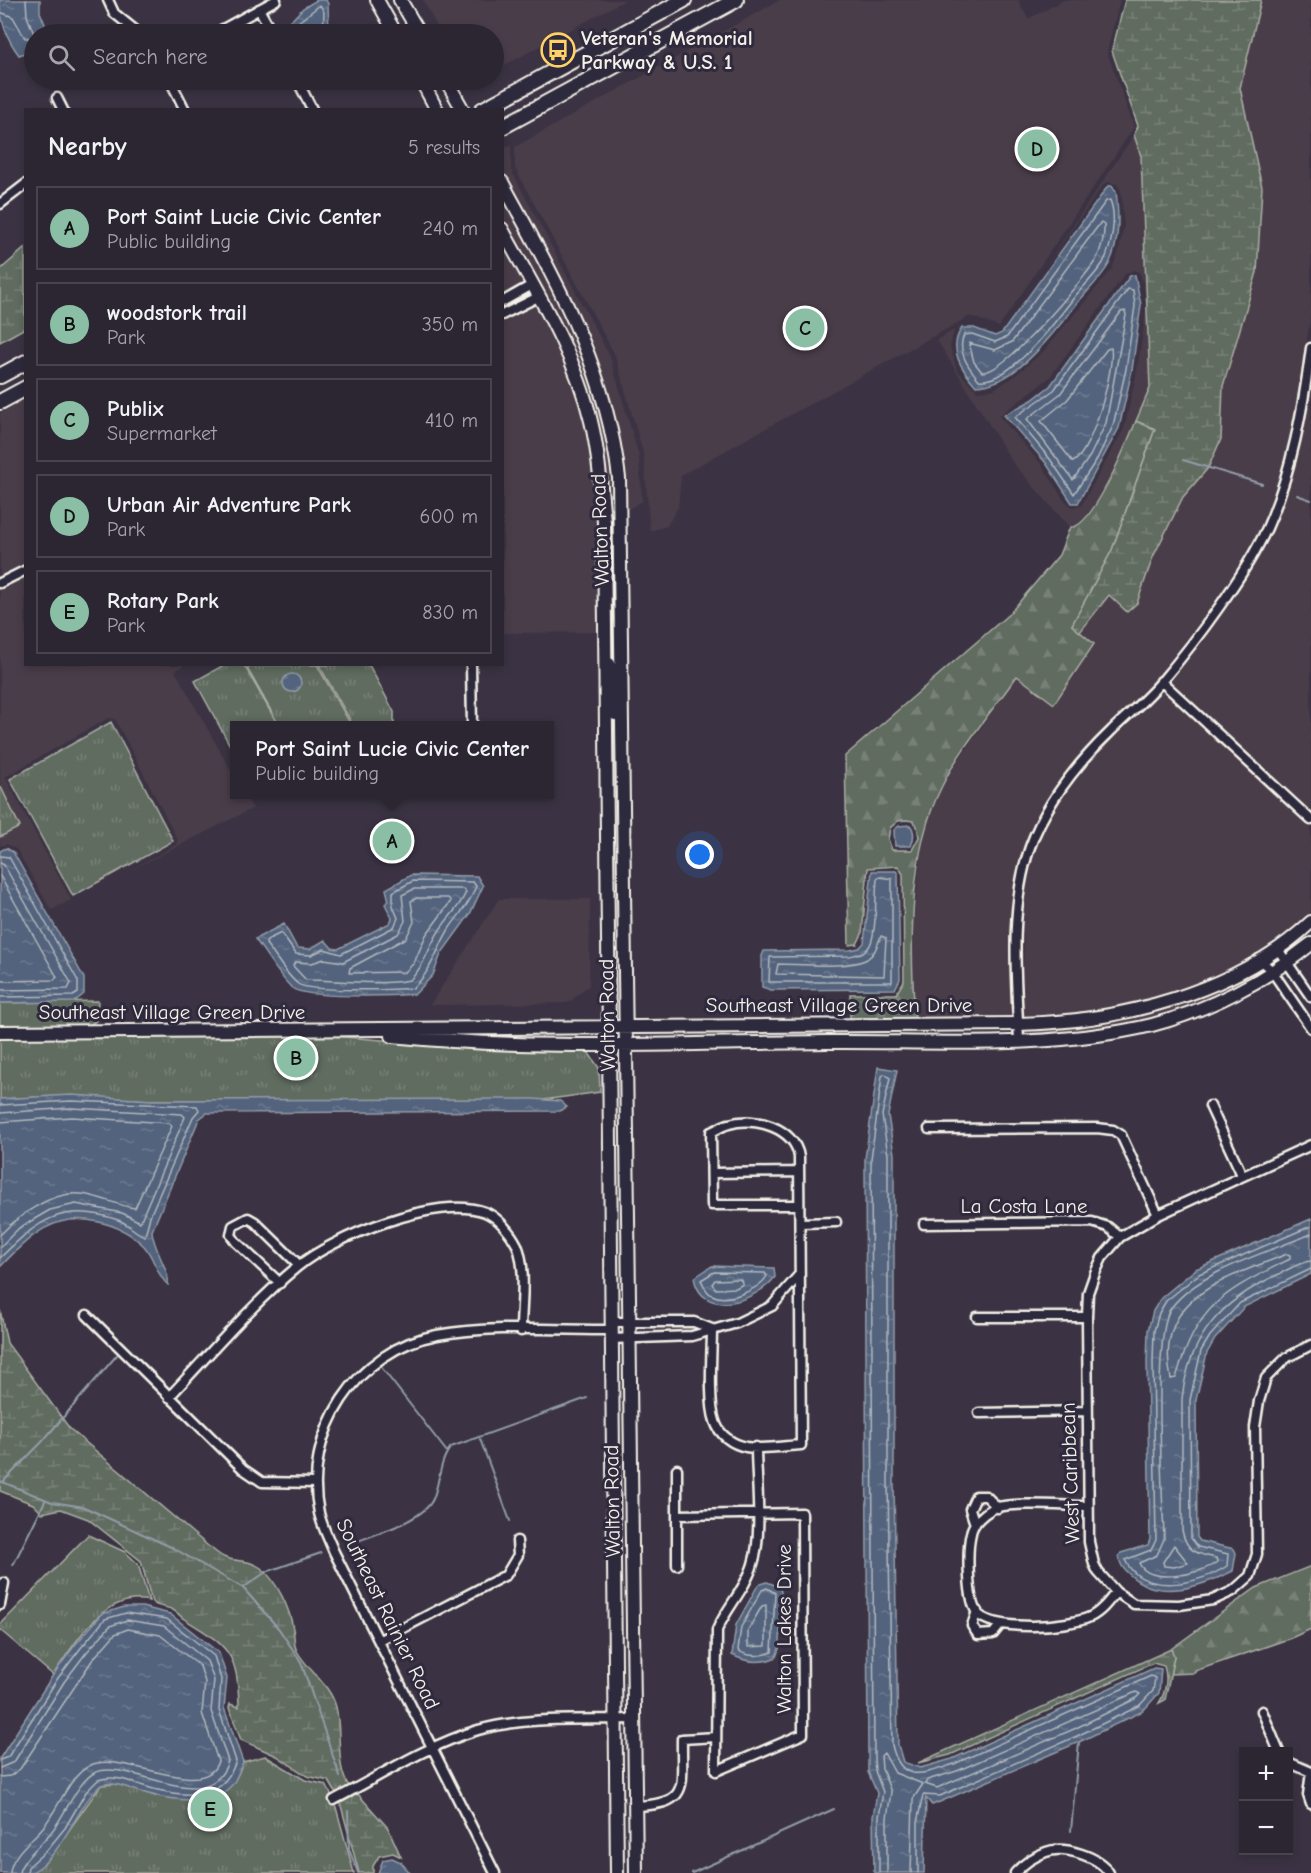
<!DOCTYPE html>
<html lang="en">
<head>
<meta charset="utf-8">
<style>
  body { margin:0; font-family:"Comic Neue",sans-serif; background:#342e3a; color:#f1f3f6 }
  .controls { position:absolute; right:18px; bottom:18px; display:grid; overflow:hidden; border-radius:0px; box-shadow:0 3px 9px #0003 }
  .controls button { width:54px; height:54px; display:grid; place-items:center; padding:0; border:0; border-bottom:2px solid #48434d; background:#2c2632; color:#f1f3f6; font:30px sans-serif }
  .you { position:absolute; left:700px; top:855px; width:21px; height:21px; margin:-15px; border:4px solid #fff; border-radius:50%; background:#1a73e8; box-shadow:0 0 0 9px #1a73e833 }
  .badge { display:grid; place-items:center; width:39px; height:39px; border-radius:50%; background:#8abfa5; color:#111; font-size:20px; font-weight:700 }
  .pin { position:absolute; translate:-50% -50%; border:3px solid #fff; box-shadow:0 2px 6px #0006 }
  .popup { position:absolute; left:230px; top:721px; width:324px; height:78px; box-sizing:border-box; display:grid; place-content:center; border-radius:0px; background:#2c2632; filter:drop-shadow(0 2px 4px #0005); font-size:20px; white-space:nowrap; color:#a6a5ac }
  .popup b { font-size:22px; color:#f1f3f6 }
  .popup::after { content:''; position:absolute; left:50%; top:100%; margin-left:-12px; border:12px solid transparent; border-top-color:#2c2632 }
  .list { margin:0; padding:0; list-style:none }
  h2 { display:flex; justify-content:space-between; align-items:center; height:78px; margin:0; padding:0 24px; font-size:26px }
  h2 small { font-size:20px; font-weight:400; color:#a6a5ac }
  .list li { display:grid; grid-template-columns:39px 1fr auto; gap:18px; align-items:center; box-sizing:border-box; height:84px; margin:0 12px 12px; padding:0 12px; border:2px solid #48434d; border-radius:0px }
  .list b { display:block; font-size:22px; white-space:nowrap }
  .list p { margin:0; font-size:20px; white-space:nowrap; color:#a6a5ac }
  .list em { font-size:20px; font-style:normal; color:#a6a5ac }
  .icon { flex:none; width:33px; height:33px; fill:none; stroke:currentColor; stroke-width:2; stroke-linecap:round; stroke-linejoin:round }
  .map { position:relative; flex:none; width:1311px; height:1873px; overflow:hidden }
  .search { position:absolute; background:#2c2632; box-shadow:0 3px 9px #0003; left:24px; top:24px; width:480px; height:66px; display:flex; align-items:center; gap:15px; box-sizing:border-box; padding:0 21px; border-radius:33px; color:#a6a5ac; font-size:22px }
  .panel { position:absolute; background:#2c2632; box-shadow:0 3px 9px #0003; left:24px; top:108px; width:480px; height:558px; border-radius:0px }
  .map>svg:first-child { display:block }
  .built { fill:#4a3e4a; fill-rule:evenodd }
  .grass { fill:url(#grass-tufts); stroke:#aaaea4; stroke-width:1.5 }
  .forest { fill:url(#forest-firs); stroke:#aaaea4; stroke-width:1.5; fill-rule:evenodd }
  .wetland { fill:url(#wetland-marsh); stroke:#aaaea4; stroke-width:1.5 }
  .water { fill:url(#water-ripples); stroke:#939ca8; stroke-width:1.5 }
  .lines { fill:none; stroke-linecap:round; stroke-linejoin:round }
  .shore { stroke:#b3b8bd; stroke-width:1.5 }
  .stream { stroke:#939ca8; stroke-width:2 }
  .street-casing { stroke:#f4f1e8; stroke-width:13 }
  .secondary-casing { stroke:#f4f1e8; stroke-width:16 }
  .primary-casing { stroke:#f4f1e8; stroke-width:18 }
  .street { stroke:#2f2a3d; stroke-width:8 }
  .secondary { stroke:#2f2a3d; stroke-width:12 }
  .primary { stroke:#2f2a3d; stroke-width:14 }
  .labels { text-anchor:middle; stroke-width:6; stroke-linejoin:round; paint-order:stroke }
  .poi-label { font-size:21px; font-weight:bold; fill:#f4f1e8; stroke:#2f2a3d; text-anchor:start }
  .street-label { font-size:21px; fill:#f4f1e8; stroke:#2f2a3d }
</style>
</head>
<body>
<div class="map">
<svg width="1311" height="1873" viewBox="0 0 1311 1873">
  <defs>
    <pattern id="grass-tufts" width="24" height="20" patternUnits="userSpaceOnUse" patternTransform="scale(1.5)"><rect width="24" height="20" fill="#616c61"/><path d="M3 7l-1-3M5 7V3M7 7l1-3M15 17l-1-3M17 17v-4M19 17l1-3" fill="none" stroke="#788178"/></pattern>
    <pattern id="forest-firs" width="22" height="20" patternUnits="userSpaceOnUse" patternTransform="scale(1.5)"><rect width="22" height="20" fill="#616c61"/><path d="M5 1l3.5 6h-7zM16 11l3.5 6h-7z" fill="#788178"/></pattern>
    <pattern id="wetland-marsh" width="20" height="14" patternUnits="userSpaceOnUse" patternTransform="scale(1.5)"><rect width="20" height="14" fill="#616c61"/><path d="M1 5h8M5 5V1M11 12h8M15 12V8" fill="none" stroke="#788178"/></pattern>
    <pattern id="water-ripples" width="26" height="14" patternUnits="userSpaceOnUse" patternTransform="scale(1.5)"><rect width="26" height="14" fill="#52637d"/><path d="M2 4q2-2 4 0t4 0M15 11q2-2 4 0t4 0" fill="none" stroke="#6c7a8f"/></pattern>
  </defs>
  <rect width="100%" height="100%" fill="#3b3343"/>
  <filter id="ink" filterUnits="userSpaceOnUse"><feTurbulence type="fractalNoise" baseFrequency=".0167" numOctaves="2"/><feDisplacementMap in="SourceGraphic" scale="12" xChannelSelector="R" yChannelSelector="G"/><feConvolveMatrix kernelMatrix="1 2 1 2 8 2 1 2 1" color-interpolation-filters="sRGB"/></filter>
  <g filter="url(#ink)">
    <path class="built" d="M423,0H625L494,71V34H441Z
      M780,0H1018L1028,19L1064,0H1120L1107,52L1134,127L999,327L970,316L681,475L678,507L667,526L650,531L644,456L615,355L515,168V147Z
      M1261,0H1311V312L1299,394L1281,473L1262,527L1225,588L1157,679L1104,731L1066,773L1039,815L1026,844L1014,886L1013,1019L915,1020L912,995L914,918L922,843L930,811L942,784L1017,676L1094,644L1080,632L1109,595L1127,612L1137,603L1153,557L1183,497L1208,468L1221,439L1223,386L1257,272L1262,187L1240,88Z
      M1134,135L1141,156L1150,388L1109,483L1081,524L1071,529L1013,463L937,340L954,330L950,347L957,370L977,391L992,390L1011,379L1043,352L1112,269L1119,251L1124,225L1121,191L1117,184L1108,182L1104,184L1042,272ZM1134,270L1139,272L1143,281L1147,306L1137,371L1124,429L1081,506L1072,507L1063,499L1042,465L999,416L1049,378L1125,274Z
      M511,145V170L610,357L639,457L642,501L625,511L620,439L604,378L571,302L503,172L502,149Z
      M502,192L579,341L605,434L615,503L617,632H610L609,521L604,462L596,418L537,283L503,219Z
      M502,240L526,284L503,296H502Z
      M536,303L568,367L586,420L594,463L599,522L600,632L503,633V320Z
      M1311,383V813L1168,681L1233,592L1271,531L1291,476Z
      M25,399V564L0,578V413Z
      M25,575L26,664L184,665L175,671L234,776V794L245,795L253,808L125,873L176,845L178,840L115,719L108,718L5,777L71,900L51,910L17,850L7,844L0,846V588Z
      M1162,688L1311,826V915L1260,954L1182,992L1132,1007L1077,1016L1023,1019L1024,887L1036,847L1048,819L1074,778L1112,737Z
      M499,899H590L589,985L568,1003L430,1005Z
      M1259,965L1265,970L1251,979L1211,999L1159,1017L1080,1032L1024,1035L1023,1028L1078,1025Z"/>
    <path class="grass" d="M224,665H244L278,725L234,726V753L195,681Z
      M254,665H317L351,725H279L247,668Z
      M319,665H369L394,712V725H353Z
      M111,722L173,841L73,896L10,779Z
      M1,787L20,827L0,837V788Z
      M98,1001L96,1021L87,1026L0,1027V1003Z
      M260,1034L320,1035L432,1044L586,1049L599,1068L600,1092L543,1100H152L63,1096L0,1099V1037Z
      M88,1535L125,1552L138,1564L149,1601C103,1591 75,1644 53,1675L0,1630V1625Z
      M265,1756L305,1780L326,1785L334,1800L354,1873H29L52,1854L101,1785L118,1784L155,1796L238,1774L243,1762Z"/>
    <path class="forest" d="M1136,421L1155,429L1112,550L1072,625L1094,644L1054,704L1017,676C992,711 961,747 942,786C908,852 910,948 915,1020H850V994H896L904,981L903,874L898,866L868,868L862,934L857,944L849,945L845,756L1010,613L1059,555L1070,527C1092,531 1128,440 1136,421ZM906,820L913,821L917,826L919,837L912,850H892L888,839L890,828L898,821Z
      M1311,1566V1629L1291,1638L1195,1671V1673L1170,1674L1174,1656L1171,1649L1256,1588Z"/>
    <path class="wetland" d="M1125,0H1261L1240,88L1262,187L1257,272L1223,386L1221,439L1208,468L1183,497L1153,557L1137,603L1127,612L1109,595L1080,632L1072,625L1112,550L1155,429L1136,421L1150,388L1141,156L1134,135L1138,126L1112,51Z
      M25,248V328L0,342V270Z
      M0,1310L7,1343L70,1429L207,1545C213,1549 219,1556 226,1558C238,1562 251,1560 261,1568C277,1581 290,1609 293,1629C295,1636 293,1644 297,1651C308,1671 330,1684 336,1707C342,1730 335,1771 350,1787L336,1793L329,1781L307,1776L277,1756L241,1740L229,1708L230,1704L239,1707C238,1652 228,1646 184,1619C180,1616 177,1612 173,1610C166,1606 158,1608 152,1602L141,1561L88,1519L61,1509L42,1513L33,1504L0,1491Z
      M1171,1649L1174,1656L1165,1700L1159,1703C1166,1692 1168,1678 1164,1666L1153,1663L950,1755L918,1763Z
      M357,1793L388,1828L401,1857L393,1853L379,1856L373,1866V1873H359L340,1802Z"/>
    <path class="water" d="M0,0H40V12L49,34H34V50L19,55C6,38 0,21 0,0Z
      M317,0H326L328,4L329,34H293L289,23L303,8Z
      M1108,186H1112L1116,192C1119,216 1120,241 1109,264C1102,277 1089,289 1080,300C1055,330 1018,385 976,386C962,370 947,349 962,328H974L995,336L1002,333Z
      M1135,275L1141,305L1132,370L1119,428L1078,503H1072L1046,463L1004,415L1032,400L1050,386L1130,276Z
      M283 683a9 9 0 1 1 18 0a9 9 0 1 1-18 0Z
      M910,825C915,831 914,839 911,846H895L894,830L899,826Z
      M6,848L13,852L84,978V994L74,1002L0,1003V851Z
      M872,871H896L898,874L900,979L895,989L771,990L762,987V956L764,951L850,950L859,948L864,943Z
      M411,875L477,876L483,886L470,914L441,954L433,975L415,994C395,996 305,999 292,988C278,975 267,955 255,939L284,924L297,948L310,949L325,940L332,948L338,949L390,923L392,918L385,904L389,901L386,889Z
      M878,1067L897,1070L888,1115L894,1154V1482L898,1745L903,1762L920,1768L952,1759L1154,1668L1161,1669L1159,1693L1143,1711L1079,1742L942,1801L932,1805L926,1798L924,1873H874L873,1817L877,1793L868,1772V1759L865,1159Z
      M71,1095L152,1100L533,1099L560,1101L567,1107L559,1111L207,1113L199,1119L152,1231C153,1249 171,1272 168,1285C157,1276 154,1257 144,1246C131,1233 117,1226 99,1222C54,1211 30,1236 0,1267V1099Z
      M1311,1219V1274L1244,1307L1215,1339L1207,1353L1196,1400L1197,1537L1200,1541L1234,1549L1236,1553L1233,1571C1202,1586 1159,1602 1130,1575C1124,1570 1119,1564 1119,1556L1121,1553L1148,1545L1150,1539L1147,1362L1148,1330L1153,1311L1161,1298L1196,1269Z
      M712,1266L774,1268L775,1277C757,1301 702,1320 694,1278Z
      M767,1582L780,1587L781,1592L780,1646L776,1657C762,1664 746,1662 732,1655L736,1625L758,1585Z
      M124,1607H142L170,1614L219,1653L227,1678L224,1708L243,1762C239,1770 237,1781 230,1787C209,1808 166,1799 141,1792C127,1788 115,1781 101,1785C78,1803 59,1864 29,1873C21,1873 8,1873 0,1873V1758L53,1675L75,1645L102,1614Z
      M392,1858L401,1862L410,1873H378L383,1860Z"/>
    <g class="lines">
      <path class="shore" d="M0,12L13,17L25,38H32L34,34L27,16L26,0
        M298,34L297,23L320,5L324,12L323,34
        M1110,200C1117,217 1112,246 1103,263C1096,274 1085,285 1076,295C1058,318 1011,384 979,380C969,368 956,351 964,335L972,334L995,342L1007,337L1106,201Z
        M1101,222L1104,224C1105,235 1101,250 1096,260C1082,281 1004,375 982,372L974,362L969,343L995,350L1012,342Z
        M1128,289L1133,290L1135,306L1126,369L1113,426L1097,459L1074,494L1050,459L1015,417L1054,390Z
        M1121,312L1125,311L1126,315L1106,423L1090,456L1073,480L1027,419L1060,394Z
        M1111,348C1115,368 1092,453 1073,462L1041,421L1067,400L1107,349Z
        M0,856L9,857L78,981V993L73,996L0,997
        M0,863L4,865L71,983L68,989L0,990
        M0,876L57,977L54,980L0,981
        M880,877L892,879V982H769L770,957L850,956C858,954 866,953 870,945C877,931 875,896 877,879Z
        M413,881L473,882L476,886C470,904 459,914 449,929C437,949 431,972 413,988C396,990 308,992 298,984C286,975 276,956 266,944L267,940L281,933L296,954L311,955L324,949L341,954L394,927L398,918L393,906V892Z
        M414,889H463L466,892C461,905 452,913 444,924C430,941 426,965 410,980C377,986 340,980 306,980L293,966L295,962L312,963L324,959L343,962L398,934L405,921L402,895Z
        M417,898H448L451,901L426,935L414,963L405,972L349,973L350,968L406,938L414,922L411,901Z
        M881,936L886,938L884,976L776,974L778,964C799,964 850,969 867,959C876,953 877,945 881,936Z
        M0,1105L71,1101L197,1106L199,1110L193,1117L150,1216L145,1236C136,1234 128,1223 118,1220C63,1201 38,1220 0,1258
        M0,1113L71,1108L182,1114L185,1117L140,1222L122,1213L76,1204L50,1210L19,1228L0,1247
        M0,1122L72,1117L169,1123L172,1126L135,1208C118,1206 100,1196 81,1194C52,1191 19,1215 0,1235
        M1311,1226L1199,1274L1166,1301L1159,1313L1154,1331L1153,1362L1156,1540L1151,1550L1125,1560C1143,1597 1200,1584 1227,1566L1228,1554L1198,1547L1191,1538L1190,1400L1201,1351L1210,1336L1240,1303L1311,1269
        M1311,1234C1269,1252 1198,1271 1171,1308C1152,1333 1163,1499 1164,1539L1157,1555L1139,1563C1148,1586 1202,1574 1217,1562L1216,1558C1196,1554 1186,1551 1182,1530V1399C1189,1336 1221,1301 1277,1275C1288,1270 1299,1262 1311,1261
        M1287,1254L1290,1255V1259C1224,1292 1198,1303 1176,1378L1171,1379C1153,1295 1226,1279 1287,1254Z
        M714,1272L765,1273L767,1276C759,1290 727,1303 712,1295C706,1293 704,1285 701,1280Z
        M740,1279L743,1284L736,1288L716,1289L712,1284L715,1280Z
        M1174,1545L1188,1563L1174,1567L1164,1566L1163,1562Z
        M767,1588L775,1593L772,1652C762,1657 746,1657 738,1650L741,1627L762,1590Z
        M766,1605V1646L748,1647V1630L762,1606Z
        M1136,1692L1140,1694L1135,1699L1074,1729L937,1788L925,1784L927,1780L957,1771Z
        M0,1760L8,1757L58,1678L80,1649L105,1619L126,1613L167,1619L214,1656L221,1679L219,1710L236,1761C224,1798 191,1798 158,1790C138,1786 119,1773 98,1780L86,1792L65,1828L47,1850L28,1867L27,1873
        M0,1768L14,1762L64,1682L86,1653L110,1626L127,1620L164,1626L207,1661L214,1680L211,1711L228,1761C210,1820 129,1758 96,1772C78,1780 65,1815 52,1831C44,1842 20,1861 19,1873
        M0,1777L10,1776L20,1769L93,1659L115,1634L128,1629L160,1635L200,1666L205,1682L202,1713L218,1761C206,1803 121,1750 91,1765C69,1775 59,1808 44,1826C33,1840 11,1854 10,1873
        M879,1873V1817L883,1792L875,1771L874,1759L871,1159L882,1076L885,1074L890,1078L882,1115L888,1155V1482L892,1745C901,1785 923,1774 954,1764L1151,1676L1155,1678L1153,1691L1139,1706L1077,1736L940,1796L923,1795L918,1818V1873
        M887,1873V1818L891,1792L882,1769L881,1756L884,1753L895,1773L923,1784L913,1799L911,1873"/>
      <path class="stream" d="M1183,460L1262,484
        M1297,495L1311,500
        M381,1367L447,1452
        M480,1439L510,1521
        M0,1481L52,1502L84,1507L173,1548L243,1588L279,1629L301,1662L340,1777
        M3,1482L41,1443L117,1355
        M345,1546C368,1536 423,1522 433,1499C440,1482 439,1461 451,1447L587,1398
        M13,1565L45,1501
        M243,1588L266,1572L321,1553
        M348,1811L349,1849L358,1873
        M1071,1831L1079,1742
        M692,1873L834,1809"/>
      <defs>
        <path id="street" d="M108,0L114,13L140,34
          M259,9L273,34
          M214,34L276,0
          M170,80L185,110
          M297,80L312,109
          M57,98L63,110
          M0,204L26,184
          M502,302L532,285
          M502,315L538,297
          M0,583L26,570
          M471,664L472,726
          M1161,681L1311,820
          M1277,948L1311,997
          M1259,959L1272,971L1311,1028
          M1019,1040C1016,977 1009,907 1030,847C1046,803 1077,764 1110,732C1127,715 1146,700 1162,681C1196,641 1245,575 1267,528C1292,472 1303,408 1311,348
          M1210,1106L1242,1175
          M929,1129L1097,1128L1113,1130L1121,1135L1158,1215
          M1311,1145L1158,1215L1120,1237L1102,1258L1095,1273L1088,1293L1087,1317L1089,1542L1094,1564L1098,1572L1116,1592L1134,1604L1179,1605L1213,1600L1233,1591L1250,1576L1257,1554L1255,1427L1259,1401L1266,1378L1286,1358L1311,1345
          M712,1173L799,1172
          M800,1223L836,1222
          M924,1224L1092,1222L1108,1227L1120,1237
          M280,1283L236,1242L231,1235L233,1226L248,1218L255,1222L299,1265
          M87,1315L243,1469L262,1482L316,1483
          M977,1317H1087
          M611,1322H694L712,1329
          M712,1329C712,1352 708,1401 715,1421C719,1435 732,1444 746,1447C763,1450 784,1446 801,1445L799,1157C795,1128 755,1116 729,1124C723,1125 717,1130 711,1132L712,1205H799
          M611,1339L692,1336L737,1323L772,1306L799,1275
          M169,1397C209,1355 252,1304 297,1267C333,1237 439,1194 485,1212C498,1217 511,1233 517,1245C527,1269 521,1305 521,1331
          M979,1413L1086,1411
          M677,1469V1565
          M1088,1506C1066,1506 1010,1501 992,1509C983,1514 973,1523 971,1533C967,1549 967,1602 978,1614C996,1632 1067,1627 1090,1617C1101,1612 1109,1601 1116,1592
          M677,1515L802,1513L803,1734L716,1771L717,1630C727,1607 746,1588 753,1564C763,1534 756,1480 756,1447
          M975,1524L970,1509L976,1496H986L998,1508
          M0,1605L4,1583
          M977,1611L972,1626L978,1635L993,1634L1001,1624
          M380,1640L506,1575L518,1555L517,1541
          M1262,1711L1279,1752
          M1288,1762L1311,1772
          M1311,1772L1308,1795L1311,1804
          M334,1800C380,1776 428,1745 478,1730C528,1716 583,1720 634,1719
          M635,1806C692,1804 681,1786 682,1739L716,1737
          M495,1873L334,1552C329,1540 322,1526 319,1513C302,1434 357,1349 437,1335C493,1325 554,1330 611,1330
          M1015,1873C1023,1864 1035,1856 1046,1852C1064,1845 1100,1857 1109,1873"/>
        <path id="secondary" d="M377,0L396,34
          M400,0L420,34
          M421,80L437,110
          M446,80L463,110
          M502,182C555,280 606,365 619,478L636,1873
          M502,229C535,290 575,353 591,421C599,454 601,488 604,522L617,1873
          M609,664L614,677L615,714
          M0,1032L1018,1024C1119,1022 1236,993 1311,922
          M392,1036C537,1051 682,1043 827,1042C933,1041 1049,1050 1152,1025C1209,1010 1265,981 1311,944"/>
        <path id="primary" d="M482,110L684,0
          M502,127L736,0
          M0,376L26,362
          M0,402L26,388"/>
      </defs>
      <use href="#street" class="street-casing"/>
      <use href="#secondary" class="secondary-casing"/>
      <use href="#primary" class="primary-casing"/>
      <use href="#street" class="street"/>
      <use href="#secondary" class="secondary"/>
      <use href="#primary" class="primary"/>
    </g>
  </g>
  <defs>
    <symbol id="bus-ring" viewBox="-11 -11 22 22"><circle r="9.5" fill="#2f2a3d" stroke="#ffd166" stroke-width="1.5"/><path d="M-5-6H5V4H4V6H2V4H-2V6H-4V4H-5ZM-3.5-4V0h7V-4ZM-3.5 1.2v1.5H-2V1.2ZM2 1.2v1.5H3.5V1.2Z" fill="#ffd166"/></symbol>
  </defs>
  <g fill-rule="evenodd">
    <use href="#bus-ring" x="539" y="31" width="38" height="38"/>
  </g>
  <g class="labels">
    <g class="poi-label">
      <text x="581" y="45">Veteran's Memorial<tspan x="581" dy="24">Parkway &amp; U.S. 1</tspan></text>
    </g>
    <g class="street-label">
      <text transform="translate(600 530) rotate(-92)" y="7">Walton Road</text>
      <text x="839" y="1012">Southeast Village Green Drive</text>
      <text x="172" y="1019">Southeast Village Green Drive</text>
      <text transform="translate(607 1015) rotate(-91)" y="7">Walton Road</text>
      <text x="1024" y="1213">La Costa Lane</text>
      <text transform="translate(1070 1473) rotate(-92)" y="7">West Caribbean</text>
      <text transform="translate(612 1501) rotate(-91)" y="7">Walton Road</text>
      <text transform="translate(388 1614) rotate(64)" y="7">Southeast Rainier Road</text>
      <text transform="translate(784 1629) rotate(-90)" y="7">Walton Lakes Drive</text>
    </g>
  </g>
</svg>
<div class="controls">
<button>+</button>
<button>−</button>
</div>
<div class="you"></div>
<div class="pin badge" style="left:392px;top:841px">A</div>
<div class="popup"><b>Port Saint Lucie Civic Center</b>Public building</div>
<div class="pin badge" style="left:296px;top:1058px">B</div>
<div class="pin badge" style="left:805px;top:328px">C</div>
<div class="pin badge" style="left:1037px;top:149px">D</div>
<div class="pin badge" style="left:210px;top:1809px">E</div>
<div class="search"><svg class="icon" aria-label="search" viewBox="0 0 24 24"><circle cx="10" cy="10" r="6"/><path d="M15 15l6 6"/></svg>Search here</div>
<section class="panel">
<h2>Nearby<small>5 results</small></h2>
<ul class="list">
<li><span class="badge">A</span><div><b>Port Saint Lucie Civic Center</b><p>Public building</p></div><em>240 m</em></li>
<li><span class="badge">B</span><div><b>woodstork trail</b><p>Park</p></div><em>350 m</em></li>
<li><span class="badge">C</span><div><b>Publix</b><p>Supermarket</p></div><em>410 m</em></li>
<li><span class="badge">D</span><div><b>Urban Air Adventure Park</b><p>Park</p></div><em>600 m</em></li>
<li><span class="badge">E</span><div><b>Rotary Park</b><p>Park</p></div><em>830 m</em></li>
</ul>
</section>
</div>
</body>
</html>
